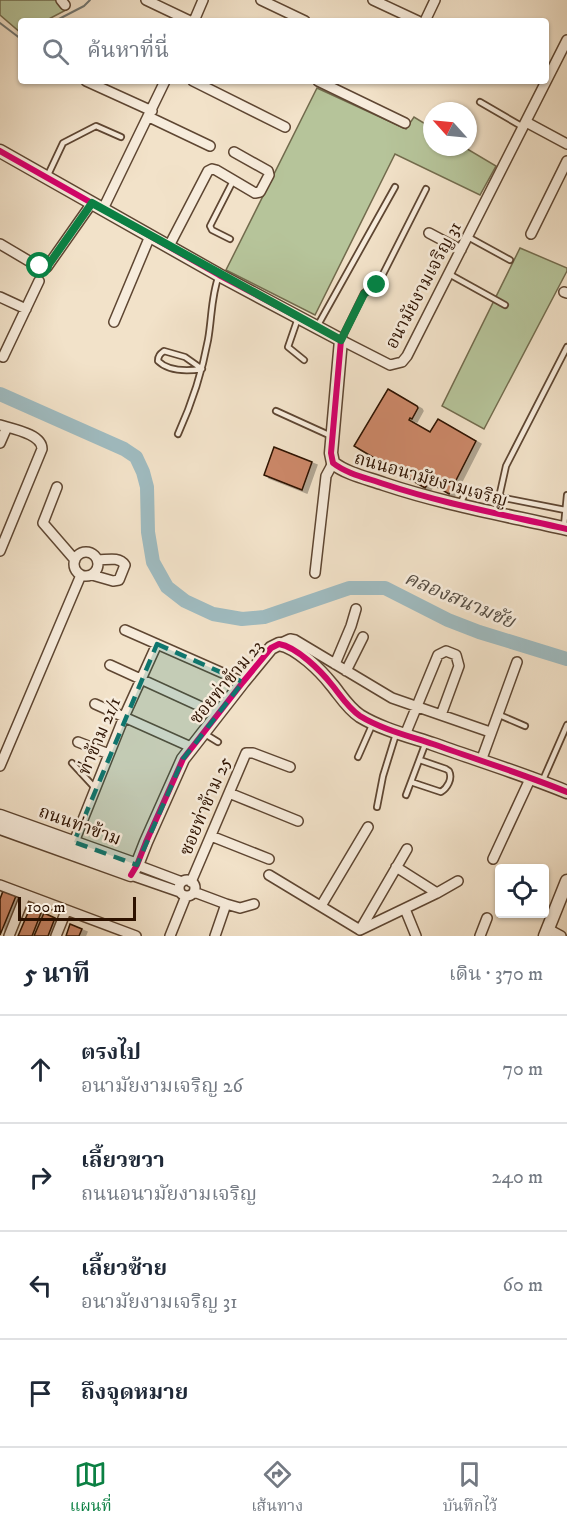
<!DOCTYPE html>
<html lang="th">
<head>
<meta charset="utf-8">
<style>
  body { margin:0; font-family:"IM FELL DW Pica","Noto Serif Thai",serif; background:#f6f6f7; color:#1f2937 }
  .controls { position:absolute; right:18px; bottom:18px; display:grid; overflow:hidden; border-radius:6px; box-shadow:0 2px 4px #0004 }
  .controls button { width:54px; height:54px; display:grid; place-items:center; padding:0; border:0; border-bottom:2px solid #e0e1e3; background:#fff; color:#1f2937; font:30px sans-serif }
  .compass { position:absolute; left:423px; top:102px; width:54px; height:54px; border-radius:50%; background:#fff; box-shadow:0 2px 4px #0004; rotate:297deg }
  .scale { position:absolute; left:18px; bottom:15px; width:118px; box-sizing:border-box; padding-left:6px; border:3px solid #2d1200; border-top:0; font-size:16px; line-height:21px; white-space:nowrap; color:#2d1200; -webkit-text-stroke:4px #f7ecdc; paint-order:stroke }
  .stop { position:absolute; width:18px; height:18px; margin:-14px; border:4px solid #0b8043; border-radius:50%; background:#fff }
  .stop.end { background:#0b8043; border-color:#fff; box-shadow:0 2px 6px #0008 }
  .list { margin:0; padding:0; list-style:none }
  h2 { display:flex; justify-content:space-between; align-items:center; height:78px; margin:0; padding:0 24px; font-size:26px }
  h2 small { font-size:20px; font-weight:400; color:#747a83 }
  .list li { display:grid; grid-template-columns:39px 1fr auto; gap:18px; align-items:center; box-sizing:border-box; height:108px; padding:0 24px; border-top:2px solid #e0e1e3 }
  .list b { display:block; font-size:22px; white-space:nowrap }
  .list p { margin:0; font-size:20px; white-space:nowrap; color:#747a83 }
  .list em { font-size:20px; font-style:normal; color:#747a83 }
  .icon { flex:none; width:33px; height:33px; fill:none; stroke:currentColor; stroke-width:2; stroke-linecap:round; stroke-linejoin:round }
  .map { position:relative; flex:none; width:567px; height:936px; overflow:hidden }
  .search { position:absolute; background:#fff; box-shadow:0 2px 4px #0004; left:18px; right:18px; top:18px; height:66px; display:flex; align-items:center; gap:15px; box-sizing:border-box; padding:0 21px; border-radius:6px; color:#747a83; font-size:22px }
  .sheet { height:510px; background:#fff }
  nav { display:flex; justify-content:space-around; align-items:center; box-sizing:border-box; height:84px; border-top:2px solid #e0e1e3; background:#fff; font-size:16px; color:#747a83 }
  nav a { display:grid; justify-items:center; gap:3px }
  nav .on { color:#0b8043 }
  .map>svg:first-child { display:block }
  .green { fill:#b6c49a; stroke:#726b4d; stroke-width:1.5 }
  .lines { fill:none; stroke-linecap:round; stroke-linejoin:round }
  .stream { stroke:#717773; stroke-width:2 }
  .river { stroke:#9fbbc0; stroke-width:14 }
  .building { fill:#cc8869; stroke:#2d1200; stroke-width:1.5; filter:url(#shadow) }
  .service-casing { stroke:#5e4632; stroke-width:8 }
  .minor-casing { stroke:#5e4632; stroke-width:12 }
  .tertiary-casing { stroke:#5e4632; stroke-width:15 }
  .service { stroke:#f7ecdc; stroke-width:4.5 }
  .minor { stroke:#f7ecdc; stroke-width:9 }
  .tertiary { stroke:#f7ecdc; stroke-width:12 }
  .cycleway-casing { stroke:#f7ecdc; stroke-width:10 }
  .cycleway { stroke:#d6006c; stroke-width:6 }
  .route { stroke:#0b8043; stroke-width:8 }
  .marked { fill:#0f766e; fill-opacity:0.2; stroke:#0f766e; stroke-width:4.5; stroke-dasharray:12 8; stroke-linejoin:round }
  .labels { text-anchor:middle; stroke-width:5; stroke-linejoin:round; paint-order:stroke }
  .street-label { font-size:18px; fill:#2d1200; stroke:#f7ecdc }
  .water-label { font-size:20px; font-style:italic; fill:#554d43; stroke:#f7ecdc }
</style>
</head>
<body>
<div class="map">
<svg width="567" height="936" viewBox="0 0 567 936">
  <defs>
    <filter id="shadow"><feDropShadow dx="5" dy="3" stdDeviation="0" flood-color="#0004"/></filter>
  </defs>
  <rect width="100%" height="100%" fill="#f2e2c9"/>
  <filter id="stains"><feTurbulence type="fractalNoise" baseFrequency=".00333" numOctaves="4"/><feColorMatrix values="0 0 0 0 .2 0 0 0 0 .09 0 0 0 0 .02 0 0 0 .5 -.17"/></filter>
  <radialGradient id="worn" r=".72"><stop offset=".6" stop-color="#630" stop-opacity="0"/><stop offset="1" stop-color="#630" stop-opacity=".3"/></radialGradient>
  <path class="green" d="M0,0H57L66,10L45,21H21V33L0,15Z
    M317,88L406,129L414,117L432,128V147H464L496,166L480,195L395,154L315,315L226,270Z
    M520,248L567,268V271L484,429L442,406Z"/>
  <g class="lines">
    <path class="stream" d="M55,21L84,6L90,0
      M0,23L21,39"/>
    <path class="river" d="M0,394L124,449L136,457L143,472L147,487L148,532L153,562L167,587L185,601L213,614L242,619L264,617L349,588H385L448,620L479,632L567,659"/>
  </g>
  <path class="building" d="M388,389L417,406L418,408L412,419L410,418L409,420L430,432L438,419L476,441L449,494L429,482L425,488L354,446Z
    M274,447L312,462L302,490L264,475Z
    M3,891L16,896L0,935V899Z
    M30,908L41,913L32,936H18Z
    M44,913L55,918L48,936H34Z
    M70,924L82,929L79,936H66Z"/>
  <g class="lines">
    <defs>
      <path id="service" d="M480,102L523,127
        M47,177L63,143L96,126L121,137
        M468,237L510,260
        M230,239L212,230L210,226L233,181
        M449,274L505,305
        M298,318L288,347L304,360
        M318,325L395,187
        M341,340L364,293L379,282L426,189
        M164,351L185,357L202,369C188,371 169,372 158,361C158,356 160,354 164,351Z
        M276,411L331,436
        M178,434C192,403 202,373 208,340C212,318 211,296 219,275
        M460,504L466,492L469,491L565,510
        M496,511L506,466L567,347
        M564,526L567,495
        M497,714L525,726
        M205,734L218,742
        M358,757L373,723
        M72,763L95,788
        M411,782L441,792C447,788 453,779 449,771L446,769L420,760
        M542,782L567,725
        M406,795L426,742
        M377,807L383,776L396,734"/>
      <path id="minor" d="M61,0L65,5
        M146,0L190,21
        M261,0L305,21
        M373,0L418,21
        M194,21L203,0
        M425,21L435,0
        M86,81L152,111
        M193,81L285,127
        M318,81L405,123
        M149,117L210,146
        M526,122L567,144
        M103,209L165,81
        M429,233L461,250
        M531,234L567,161
        M0,244L34,264L47,267L92,203
        M169,246L208,171L212,169L216,170L255,193L260,192L269,175L268,171L234,152
        M564,292L567,293
        M0,297L26,309
        M114,322L150,236
        M341,340L390,365L402,362L407,356L567,40
        M3,357L39,281
        M0,425C13,429 42,434 42,449L0,551
        M0,443L7,427
        M57,487L43,523L75,560
        M74 564a12 12 0 1 1 24 0a12 12 0 1 1-24 0Z
        M315,573L326,476L333,463
        M92,575L113,581L119,580L125,565C119,556 107,560 98,560
        M125,630L243,682
        M279,644L290,639L295,640L392,698L490,732
        M335,664L351,626L356,609
        M110,665L217,714
        M346,671L363,637
        M95,704L191,747
        M405,735L438,655L446,651L456,655L459,666L441,715
        M78,742L109,754
        M481,761L517,662
        M0,766L81,575
        M229,793L298,821
        M211,836L269,859
        M74,842L124,717L157,644
        M493,859L531,777
        M137,865L182,882
        M131,875L180,892
        M269,875L360,930
        M179 888a8 8 0 1 1 16 0a8 8 0 1 1-16 0Z
        M191,882L246,753H253L290,767
        M0,885L136,936
        M194,892L226,904L215,936
        M437,893L458,881
        M226,904L240,908L254,904
        M321,906L368,827
        M405,909L416,936
        M548,929L561,936
        M360,930L437,893L396,867
        M360,930L407,849
        M9,936L25,896
        M56,936L66,911
        M170,936L186,896
        M480,936L487,918"/>
      <path id="tertiary" d="M0,151L219,275L341,340L331,453L333,463C347,474 367,478 384,484C444,504 506,515 567,529
        M0,816L137,865
        M0,828L131,875L137,865L146,842L183,759L243,682L271,648L279,644C297,647 321,671 332,685C341,696 348,708 360,716C381,729 409,736 433,744C478,760 523,774 567,792
        M545,936L567,881"/>
    </defs>
    <use href="#service" class="service-casing"/>
    <use href="#minor" class="minor-casing"/>
    <use href="#tertiary" class="tertiary-casing"/>
    <use href="#service" class="service"/>
    <use href="#minor" class="minor"/>
    <use href="#tertiary" class="tertiary"/>
    <defs>
      <path id="cycleway" d="M0,151L219,275L341,340L331,453L333,463C347,474 367,478 384,484C444,504 506,515 567,529
        M131,875L137,865L146,842L183,759L243,682L271,648L279,644C297,647 321,671 332,685C341,696 348,708 360,716C381,729 409,736 433,744C478,760 523,774 567,792"/>
    </defs>
    <use href="#cycleway" class="cycleway-casing"/>
    <use href="#cycleway" class="cycleway"/>
  </g>
  <g class="lines">
    <path class="route" d="M40,266L47,267L92,203L341,340L364,294L377,285"/>
  </g>
  <path class="marked" d="M157,644L243,682L183,759L137,865L74,842Z"/>
  <g class="labels">
    <g class="street-label">
      <text transform="translate(423 285) rotate(-62)" y="6">อนามัยงามเจริญ 31</text>
      <text transform="translate(431 479) rotate(16)" y="6">ถนนอนามัยงามเจริญ</text>
      <text transform="translate(226 682) rotate(-50)" y="6">ซอยท่าข้าม 23</text>
      <text transform="translate(99 736) rotate(-67)" y="6">ท่าข้าม 21/1</text>
      <text transform="translate(205 806) rotate(-67)" y="6">ซอยท่าข้าม 25</text>
      <text transform="translate(80 825) rotate(20)" y="6">ถนนท่าข้าม</text>
    </g>
    <g class="water-label">
      <text transform="translate(460 599) rotate(23)" y="7">คลองสนามชัย</text>
    </g>
  </g>
  <rect width="100%" height="100%" filter="url(#stains)"/>
  <rect width="100%" height="100%" fill="url(#worn)"/>
</svg>
<div class="controls">
<button><svg class="icon" aria-label="locate" viewBox="0 0 24 24"><circle cx="12" cy="12" r="6"/><path d="M12 2v4M12 18v4M2 12h4M18 12h4"/></svg></button>
</div>
<svg class="compass" viewBox="-18 -18 36 36"><path d="M0-13l5 13h-10z" fill="#e53935"/><path d="M0 13l5-13h-10z" fill="#747a83"/></svg>
<div class="scale">100 m</div>
<div class="stop" style="left:40px;top:266px"></div>
<div class="stop end" style="left:377px;top:285px"></div>
<div class="search"><svg class="icon" aria-label="search" viewBox="0 0 24 24"><circle cx="10" cy="10" r="6"/><path d="M15 15l6 6"/></svg>ค้นหาที่นี่</div>
</div>
<section class="sheet">
<h2>5 นาที<small>เดิน · 370 m</small></h2>
<ul class="list">
<li><svg class="icon" aria-label="ahead" viewBox="0 0 24 24"><path d="M12 20V5M6 11l6-6 6 6"/></svg><div><b>ตรงไป</b><p>อนามัยงามเจริญ 26</p></div><em>70 m</em></li>
<li><svg class="icon" aria-label="right" viewBox="0 0 24 24"><path d="M7 20v-9h11M14 6l5 5-5 5"/></svg><div><b>เลี้ยวขวา</b><p>ถนนอนามัยงามเจริญ</p></div><em>240 m</em></li>
<li><svg class="icon" aria-label="left" viewBox="0 0 24 24"><path d="M17 20v-9H6M10 6l-5 5 5 5"/></svg><div><b>เลี้ยวซ้าย</b><p>อนามัยงามเจริญ 31</p></div><em>60 m</em></li>
<li><svg class="icon" aria-label="arrive" viewBox="0 0 24 24"><path d="M6 21V4h12l-3 4 3 4H6"/></svg><div><b>ถึงจุดหมาย</b></div></li>
</ul>
</section>
<nav>
<a class="on"><svg class="icon" aria-label="map" viewBox="0 0 24 24"><path d="M3 6l6-2 6 2 6-2v14l-6 2-6-2-6 2zM9 4v14M15 6v14"/></svg>แผนที่</a>
<a><svg class="icon" aria-label="directions" viewBox="0 0 24 24"><path d="M12 3l9 9-9 9-9-9zM9 14v-3h6M13 9l2 2-2 2"/></svg>เส้นทาง</a>
<a><svg class="icon" aria-label="saved" viewBox="0 0 24 24"><path d="M7 4h10v16l-5-4-5 4z"/></svg>บันทึกไว้</a>
</nav>
</body>
</html>
